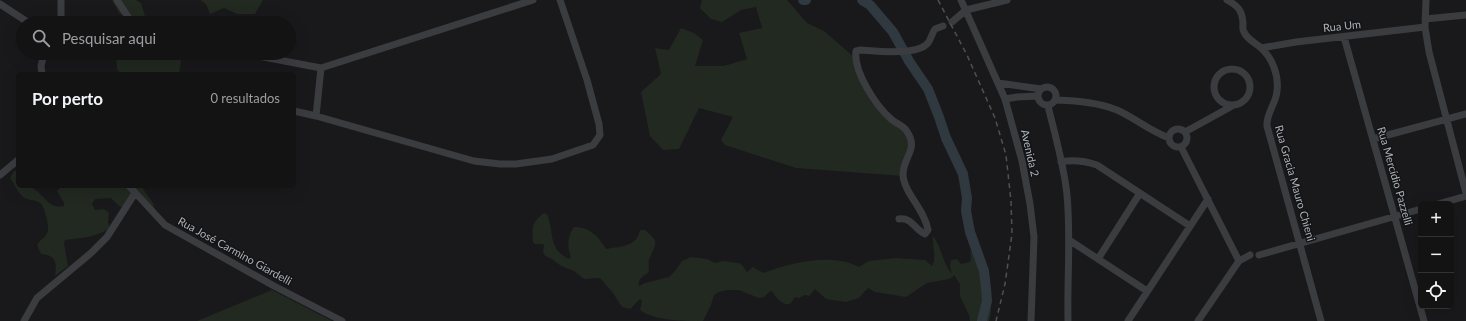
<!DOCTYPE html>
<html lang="pt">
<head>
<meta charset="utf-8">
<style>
  body { margin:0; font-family:Lato,sans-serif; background:#202022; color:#f1f3f6 }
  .controls { position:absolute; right:12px; bottom:12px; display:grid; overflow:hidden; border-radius:6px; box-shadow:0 4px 16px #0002 }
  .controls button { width:36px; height:36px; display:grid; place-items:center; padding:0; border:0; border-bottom:1px solid #323234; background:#131314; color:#f1f3f6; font:20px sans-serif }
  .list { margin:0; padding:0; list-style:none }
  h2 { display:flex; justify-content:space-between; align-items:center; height:52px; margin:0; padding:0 16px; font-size:17px }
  h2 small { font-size:13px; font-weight:400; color:#9d9ea0 }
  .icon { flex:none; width:22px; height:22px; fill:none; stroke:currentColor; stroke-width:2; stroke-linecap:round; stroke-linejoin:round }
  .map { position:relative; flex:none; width:1466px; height:321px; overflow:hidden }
  .search { position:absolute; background:#131314; box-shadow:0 4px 16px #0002; left:16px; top:16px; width:280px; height:44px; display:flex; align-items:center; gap:10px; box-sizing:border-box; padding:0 14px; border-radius:22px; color:#9d9ea0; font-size:15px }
  .panel { position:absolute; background:#131314; box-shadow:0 4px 16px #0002; left:16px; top:72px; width:280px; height:116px; border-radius:6px }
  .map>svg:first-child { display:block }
  .green { fill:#212921 }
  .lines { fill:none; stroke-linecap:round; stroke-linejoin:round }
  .river { stroke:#2f393f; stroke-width:10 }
  .minor { stroke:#3a3c40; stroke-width:7 }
  .rail { stroke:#4d5055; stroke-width:1.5; stroke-dasharray:5 4; stroke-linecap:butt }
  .labels { text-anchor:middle; stroke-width:3; stroke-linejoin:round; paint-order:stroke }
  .street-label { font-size:11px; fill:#acb2ba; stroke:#141416 }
</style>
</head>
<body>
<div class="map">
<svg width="1466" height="321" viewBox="0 0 1466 321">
  <rect width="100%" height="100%" fill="#19191b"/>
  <path class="green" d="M112,0H136L141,3L145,16L150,23H123L127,19L125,12L122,15L119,13Z
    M200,0H263L255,14H237L224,8L210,14L206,4Z
    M702,0H787L807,23L824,31L855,58L871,95L912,140L903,176L796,168L725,145L721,140L733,117L699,108L679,149L663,150L650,136L641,92L661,74L655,48L669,50L681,28L694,33L703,40L695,66H724L747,59L739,33L762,28L756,7L741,10L722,22L711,19L700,8Z
    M116,53H180L181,61L179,74H121L117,69Z
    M18,170V186C22,186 28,185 31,187C43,193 49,210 64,206V203L57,191L62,186H141L155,206L151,207L132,197L124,208L119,206L111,198L95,199L92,204L95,210L104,209L109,213L108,222L110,228C97,237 81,238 65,240L64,243L68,266L55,276C57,263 56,255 41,254L37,245C40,239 47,237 48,230C49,225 44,205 40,203C35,199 27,201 22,196C17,191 14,183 10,178L14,171Z
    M544,213L547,214C555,233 547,248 569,259L571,257C567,247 567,236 574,227C590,227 598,236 606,249C621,246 637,247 640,230H645C661,243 655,244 649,260C648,263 649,268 649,272C644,276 637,279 639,286L645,283L669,277L675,271L682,261L691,257L707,259L715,263L722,261L739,263L742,265L747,272L753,267L763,273C789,263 833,252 859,267L869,261L896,258L925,260L932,266C937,258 932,246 933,236C942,248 942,262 952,274L950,266L951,260L957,259L961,264L970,262L971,258L970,250C987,266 987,274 989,296C990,305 993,312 989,321H970L969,315L960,296V284L954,275L953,277L949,279L927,283L906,297L875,292L868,288L859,298L846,302L826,299L815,289L809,296L805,295L799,298L795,297C793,299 792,302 791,303C783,308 775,296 772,291L769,292L764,297L759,298L739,290H727L719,292L714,295L711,305L703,321C683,321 655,321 640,310L642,301L640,299L630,309L622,307L613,293L600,278L584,279L574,271L561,266L552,259L545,256L543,252L544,245L542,244H535L533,242C532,227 531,223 544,213Z
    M272,290L332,321H197Z"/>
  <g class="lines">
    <path class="river" d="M803,0H806
      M862,0L870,5L893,32L909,61L928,89L939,117L946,138L963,174L967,198L966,211L970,232L984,271L986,288L987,301L982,321"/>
    <path class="minor" d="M117,0L132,23
      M961,0L1005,99L1022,161L1030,204L1034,237L1031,321
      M1227,0C1238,6 1242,10 1243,23C1243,27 1242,29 1244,32C1247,39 1254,42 1260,47C1272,57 1279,75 1277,91C1276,104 1266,113 1267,126L1321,321
      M1426,0L1425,27L1429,52L1466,193
      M0,4L29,23
      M966,10L1007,0
      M1425,19L1466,15
      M952,22L966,10
      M60,23L61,18V0
      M1344,37L1424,321
      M1261,48L1296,42L1425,27
      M242,53L321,68L533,0
      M321,68L316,116L474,161L500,164H516L552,159L593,145L600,135L599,124L587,80L560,0
      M1214 87a18 18 0 1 1 36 0a18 18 0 1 1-36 0Z
      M42,74L41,66L44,53
      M998,83L1041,89
      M1038 96a9 9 0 1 1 18 0a9 9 0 1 1-18 0Z
      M1005,99L1017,97L1038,96
      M1056,100C1076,101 1098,102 1117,110C1135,118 1150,131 1169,138
      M1048,106C1055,135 1064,165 1067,195C1071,237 1067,279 1068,321
      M294,111L316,116
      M1169 138a9 9 0 1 1 18 0a9 9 0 1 1-18 0Z
      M1185,132L1234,105
      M1373,139L1466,114
      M1181,147L1239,261
      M1061,162C1074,159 1085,161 1097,165L1190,226
      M0,175L18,160
      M129,186L165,225L274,286L342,321
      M1438,204L1466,196
      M899,219C912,217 915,230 925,234L928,230C925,210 904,193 903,175C903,156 920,149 906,130C902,125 895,123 891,119C876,106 853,71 856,51L861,50C876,51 917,56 928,43C931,39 932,33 935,29L943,26
      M1069,240L1147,291
      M1259,255L1421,209
      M1098,259L1140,193
      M24,321L37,298L91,253L107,237L135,193
      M1128,321L1208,199
      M1198,321L1239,261L1250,255"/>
    <path class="rail" d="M938,0L967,55L995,118L1006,155L1011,201L1012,234L1005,284L996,321"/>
  </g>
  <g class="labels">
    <g class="street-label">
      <text transform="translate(1342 26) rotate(-6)" y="4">Rua Um</text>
      <text transform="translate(1030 153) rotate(77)" y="4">Avenida 2</text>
      <text transform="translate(1395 176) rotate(74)" y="4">Rua Mercídio Pazzelli</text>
      <text transform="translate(1295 183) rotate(74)" y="4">Rua Gracia Mauro Chieni</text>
      <text transform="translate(235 251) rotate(29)" y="4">Rua José Carmino Giardelli</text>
    </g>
  </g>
</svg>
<div class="controls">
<button>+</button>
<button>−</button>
<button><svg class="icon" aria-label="locate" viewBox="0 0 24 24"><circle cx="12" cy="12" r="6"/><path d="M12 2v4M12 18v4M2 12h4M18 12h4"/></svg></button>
</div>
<div class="search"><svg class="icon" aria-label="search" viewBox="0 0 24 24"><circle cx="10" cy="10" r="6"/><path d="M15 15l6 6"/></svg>Pesquisar aqui</div>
<section class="panel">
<h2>Por perto<small>0 resultados</small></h2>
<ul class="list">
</ul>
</section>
</div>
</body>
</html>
